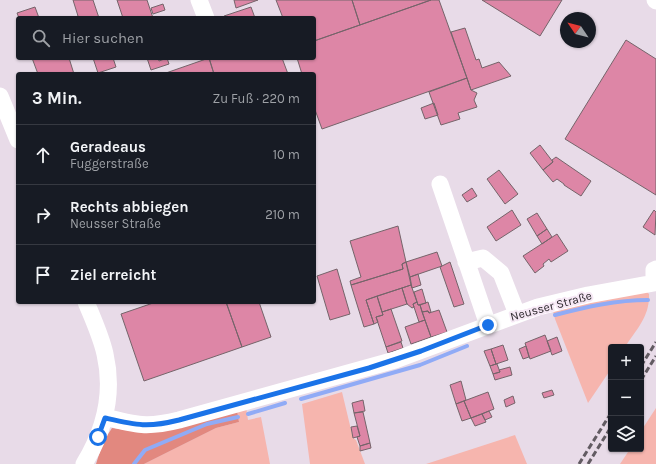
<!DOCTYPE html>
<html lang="de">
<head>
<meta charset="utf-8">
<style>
  body { margin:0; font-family:Karla,sans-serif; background:#20242c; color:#f1f3f6 }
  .controls { position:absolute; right:12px; bottom:12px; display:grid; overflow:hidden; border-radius:4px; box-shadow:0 1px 3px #0004 }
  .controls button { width:36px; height:36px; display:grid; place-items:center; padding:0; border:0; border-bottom:1px solid #363941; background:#171b24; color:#f1f3f6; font:20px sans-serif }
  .compass { position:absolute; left:560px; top:12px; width:36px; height:36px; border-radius:50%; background:#171b24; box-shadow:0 1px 3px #0004; rotate:305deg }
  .stop { position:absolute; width:12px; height:12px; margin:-9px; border:3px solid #1a73e8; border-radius:50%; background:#fff }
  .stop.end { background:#1a73e8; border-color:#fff; box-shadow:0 1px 4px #0008 }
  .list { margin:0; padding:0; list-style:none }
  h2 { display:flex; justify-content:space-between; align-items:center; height:52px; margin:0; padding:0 16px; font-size:17px }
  h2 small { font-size:13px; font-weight:400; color:#9ea1a6 }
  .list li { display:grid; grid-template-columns:26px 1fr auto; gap:12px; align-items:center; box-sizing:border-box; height:60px; padding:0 16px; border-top:1px solid #363941 }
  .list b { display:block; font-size:15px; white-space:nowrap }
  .list p { margin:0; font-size:13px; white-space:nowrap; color:#9ea1a6 }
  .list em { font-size:13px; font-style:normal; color:#9ea1a6 }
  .icon { flex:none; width:22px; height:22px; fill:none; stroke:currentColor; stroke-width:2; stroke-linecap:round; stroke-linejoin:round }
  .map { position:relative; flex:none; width:656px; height:464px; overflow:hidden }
  .search { position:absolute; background:#171b24; box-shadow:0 1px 3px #0004; left:16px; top:16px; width:300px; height:44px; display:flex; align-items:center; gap:10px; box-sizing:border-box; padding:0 14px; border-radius:4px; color:#9ea1a6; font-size:15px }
  .panel { position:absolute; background:#171b24; box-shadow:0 1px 3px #0004; left:16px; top:72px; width:300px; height:232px; border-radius:4px }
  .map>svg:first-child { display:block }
  .green { fill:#f6b5ae }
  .forest { fill:#e2887f }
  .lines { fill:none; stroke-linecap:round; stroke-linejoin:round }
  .stream { stroke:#90abf6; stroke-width:4 }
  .building { fill:#dd86a6; stroke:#75646a }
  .minor { stroke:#fff; stroke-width:17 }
  .rail { stroke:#625b62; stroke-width:3; stroke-dasharray:6 3; stroke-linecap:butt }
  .route { stroke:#1a73e8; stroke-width:5 }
  .labels { text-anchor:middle; stroke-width:4; stroke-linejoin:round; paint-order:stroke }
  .street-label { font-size:12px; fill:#2e292e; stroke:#f6e8f5 }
</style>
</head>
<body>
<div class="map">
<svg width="656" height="464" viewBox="0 0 656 464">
  <rect width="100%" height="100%" fill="#e8dbe8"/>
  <path class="green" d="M645,290L649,294C650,316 637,329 625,347H611V369L588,403L555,319L553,310Z
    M342,392L353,438L356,440L365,464H310L302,404Z
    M246,407L248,420L261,417L270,464H144L216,428L239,422L237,410Z
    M656,408V464H620L630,449H641V431Z
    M515,435L527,464H426Z"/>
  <path class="forest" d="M237,410L239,422L216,428L144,464H96L103,442L112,428L149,433Z"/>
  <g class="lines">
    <path class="stream" d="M555,315C586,307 616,300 648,300
      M301,399L420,365L467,346
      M248,414L285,403
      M134,464L145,450L207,424L238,417"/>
  </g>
  <path class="building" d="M73,0H93L99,18H72L78,16Z
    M117,0H147L153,18H123Z
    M234,0H258L236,8Z
    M276,0H352L360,25L314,41V18H283Z
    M352,0H431L360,25Z
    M431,0H439L467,78L322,129L314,107V74H302L297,58H314V41Z
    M482,0H562L540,36Z
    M163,4L165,10L153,14L151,8Z
    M35,7L39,18H19L17,13Z
    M251,7L255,18H225L224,16Z
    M465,28L476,60L479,59L482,68L499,62L511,76L471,90L451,32Z
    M626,40L656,59V195L565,139Z
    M32,58H69L74,74H38Z
    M93,58H113L116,67L98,73Z
    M147,58H158L159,61L167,58L169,64L151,70Z
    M209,58L214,74H163Z
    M209,58H282L288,74H214Z
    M467,78L471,90L477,93L474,100L477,107L458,113L460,119L441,125L429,92Z
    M434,103L438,115L425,119L421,108Z
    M540,145L553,162L543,170L530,153Z
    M556,157L591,181L581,196L564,185V184L557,179L553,182L543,170L553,162L552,160Z
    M499,170L518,194L505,204L487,179Z
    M472,188L477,196L467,202L462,195Z
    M512,210L521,225L496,241L487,227Z
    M654,210L656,212L655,235L643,227Z
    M537,213L547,229L537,236L527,219Z
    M398,226L406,262L402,264L403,269L351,285L350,281L361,277L350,241Z
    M547,229L552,237L542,244L537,236Z
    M557,234L568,251L551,262L549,259L543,264L544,266L535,273L523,256Z
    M437,252L442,266L410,277L406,262Z
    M406,262L411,285L366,300L374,324L364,327L351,285L403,269L402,264Z
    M450,262L464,304L454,307L440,267Z
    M337,269L350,314L330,320L317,276Z
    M418,274L421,285L412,288L410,277Z
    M411,285L417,302L413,304L414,307L412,308L407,304L402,288Z
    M402,288L407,304L382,312L377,296Z
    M422,289L426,303L418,305L414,292Z
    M377,296L383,315L376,317L378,322L374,324L366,300Z
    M156,302H226L242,347L144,381L121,314Z
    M226,302H259L271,337L242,347Z
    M417,302L418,305H420L425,320L419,322L413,304Z
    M428,302L431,312L429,313L428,311L422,312L420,305Z
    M391,309L402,341L386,347L376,317L383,315L382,312Z
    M439,310L447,332L431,337L422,312L428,311L429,313Z
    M425,320L431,337L411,344L405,327Z
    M545,335L551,351L530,359L525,343Z
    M557,337L562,351L552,355L547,341Z
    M401,342L403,348L388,353L386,347Z
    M503,345L508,360L496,364L491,349Z
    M526,346L529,357L523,359L519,349Z
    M491,349L496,364L490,366L484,351Z
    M496,364H497L500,372L493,374L490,366Z
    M510,367L512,375L495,380L493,374L500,372L499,370Z
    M461,381L466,400L456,404L450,385Z
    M552,390L554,395L544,398L542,393Z
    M488,392L494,409L471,418L464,401Z
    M513,396L515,403L506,407L504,400Z
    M363,400L365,411L354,413L352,403Z
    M464,401L471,418L462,421L456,404Z
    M489,411L492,417L485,420L482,414Z
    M363,412L370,443L360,446L357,437L360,436L354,413Z
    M482,414L486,422L475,426L471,418Z
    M357,426L360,436L353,438L351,427Z
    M370,443L371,448L360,451V446Z"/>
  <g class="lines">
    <path class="minor" d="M199,0L206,18
      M655,0L656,1
      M0,96L18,140
      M440,184L488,325
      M466,262L483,258L501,273L517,314
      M105,417C136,425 147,428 179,420L395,360L538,307L588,295L654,283V270L656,269
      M84,464C104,431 114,393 105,354C101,336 93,319 86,302"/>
    <path class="rail" d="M641,366L656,342
      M641,380L656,356
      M579,464L611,413
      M588,464L611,427"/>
  </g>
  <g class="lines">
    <path class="route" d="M98,437L105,418C136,425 147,428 179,420L369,368L421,351L488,325"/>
  </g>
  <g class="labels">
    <g class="street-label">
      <text transform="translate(551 306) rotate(-15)" y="4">Neusser Straße</text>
    </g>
  </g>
</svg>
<div class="controls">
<button>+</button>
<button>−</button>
<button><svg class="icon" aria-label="layers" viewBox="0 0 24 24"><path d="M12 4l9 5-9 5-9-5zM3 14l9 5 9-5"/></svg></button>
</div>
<svg class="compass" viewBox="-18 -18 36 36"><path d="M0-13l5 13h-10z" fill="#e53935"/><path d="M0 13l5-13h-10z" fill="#9ea1a6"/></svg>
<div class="stop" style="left:98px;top:437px"></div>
<div class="stop end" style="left:488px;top:325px"></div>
<div class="search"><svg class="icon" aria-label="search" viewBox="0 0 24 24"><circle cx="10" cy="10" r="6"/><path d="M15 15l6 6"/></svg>Hier suchen</div>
<section class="panel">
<h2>3 Min.<small>Zu Fuß · 220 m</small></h2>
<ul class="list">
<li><svg class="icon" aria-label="ahead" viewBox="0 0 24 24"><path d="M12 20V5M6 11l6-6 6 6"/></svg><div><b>Geradeaus</b><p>Fuggerstraße</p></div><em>10 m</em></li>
<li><svg class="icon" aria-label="right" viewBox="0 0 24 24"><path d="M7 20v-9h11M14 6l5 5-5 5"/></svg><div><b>Rechts abbiegen</b><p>Neusser Straße</p></div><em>210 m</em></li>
<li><svg class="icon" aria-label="arrive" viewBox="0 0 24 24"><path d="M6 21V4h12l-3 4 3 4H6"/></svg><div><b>Ziel erreicht</b></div></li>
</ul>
</section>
</div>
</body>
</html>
